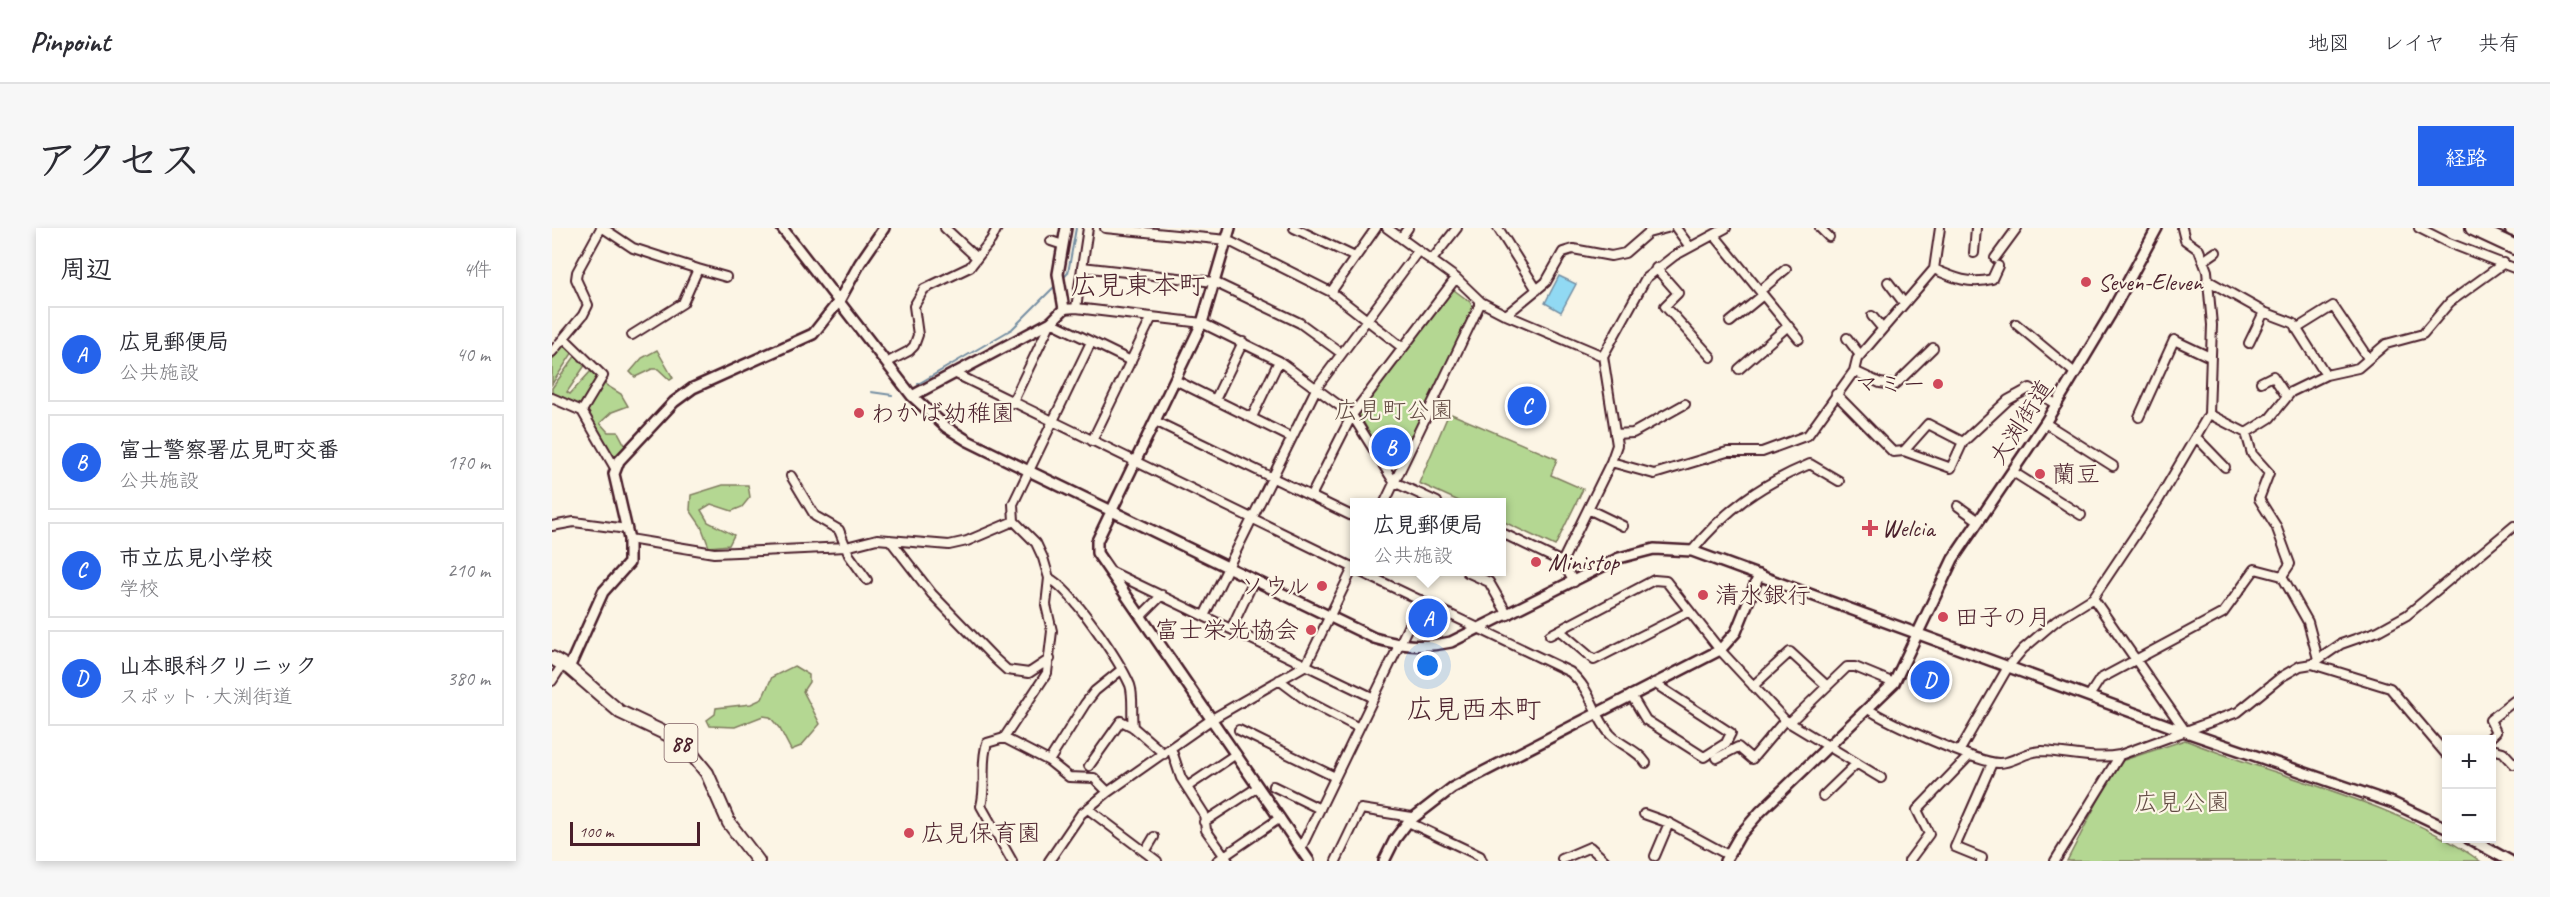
<!DOCTYPE html>
<html lang="ja">
<head>
<meta charset="utf-8">
<style>
  body { margin:0; font-family:Caveat,"Klee One",sans-serif; background:#f7f7f7; color:#2b2b33 }
  .controls { position:absolute; right:18px; bottom:18px; display:grid; overflow:hidden; border-radius:0px; box-shadow:0 3px 9px #0003 }
  .controls button { width:54px; height:54px; display:grid; place-items:center; padding:0; border:0; border-bottom:2px solid #e1e1e2; background:#fff; color:#2b2b33; font:30px sans-serif }
  .scale { position:absolute; left:18px; bottom:15px; width:130px; box-sizing:border-box; padding-left:6px; border:3px solid #4a1f2b; border-top:0; font-size:16px; line-height:21px; white-space:nowrap; color:#4a1f2b; -webkit-text-stroke:4px #fcf5e5; paint-order:stroke }
  .you { position:absolute; left:876px; top:438px; width:21px; height:21px; margin:-15px; border:4px solid #fff; border-radius:50%; background:#1a73e8; box-shadow:0 0 0 9px #1a73e833 }
  .badge { display:grid; place-items:center; width:39px; height:39px; border-radius:50%; background:#2563eb; color:#fff; font-size:20px; font-weight:700 }
  .pin { position:absolute; translate:-50% -50%; border:3px solid #fff; box-shadow:0 2px 6px #0006 }
  .popup { position:absolute; left:798px; top:270px; width:156px; height:78px; box-sizing:border-box; display:grid; place-content:center; border-radius:0px; background:#fff; filter:drop-shadow(0 2px 4px #0005); font-size:20px; white-space:nowrap; color:#7c7c81 }
  .popup b { font-size:22px; color:#2b2b33 }
  .popup::after { content:''; position:absolute; left:50%; top:100%; margin-left:-12px; border:12px solid transparent; border-top-color:#fff }
  .list { margin:0; padding:0; list-style:none }
  h2 { display:flex; justify-content:space-between; align-items:center; height:78px; margin:0; padding:0 24px; font-size:26px }
  h2 small { font-size:20px; font-weight:400; color:#7c7c81 }
  .list li { display:grid; grid-template-columns:39px 1fr auto; gap:18px; align-items:center; box-sizing:border-box; height:96px; margin:0 12px 12px; padding:0 12px; border:2px solid #e1e1e2; border-radius:0px }
  .list b { display:block; font-size:22px; white-space:nowrap }
  .list p { margin:0; font-size:20px; white-space:nowrap; color:#7c7c81 }
  .list em { font-size:20px; font-style:normal; color:#7c7c81 }
  .map { position:relative; flex:none; width:1962px; height:633px; overflow:hidden; border-radius:0px }
  header { display:flex; align-items:center; gap:36px; box-sizing:border-box; height:84px; padding:0 30px; background:#fff; border-bottom:2px solid #e1e1e2 }
  header strong { font-size:28px }
  nav { display:flex; gap:33px; margin-inline-start:auto; font-size:21px }
  .intro { display:flex; align-items:center; justify-content:space-between; box-sizing:border-box; height:144px; padding:0 36px }
  h1 { margin:0; font-size:42px }
  .button { padding:15px 27px; border-radius:0px; background:#2563eb; color:#fff; font-size:21px; font-weight:700 }
  main { display:flex; gap:36px; padding:0 36px }
  aside { flex:1; background:#fff; border-radius:0px; box-shadow:0 3px 9px #0003 }
  .map>svg:first-child { display:block }
  .green { fill:#b4d792; stroke:#7f7b5e; stroke-width:1.5 }
  .water { fill:#91d9f3; stroke:#758fa3; stroke-width:1.5 }
  .lines { fill:none; stroke-linecap:round; stroke-linejoin:round }
  .stream { stroke:#758fa3; stroke-width:2 }
  .minor-casing { stroke:#4a1f2b; stroke-width:12 }
  .tertiary-casing { stroke:#4a1f2b; stroke-width:14 }
  .primary-casing { stroke:#4a1f2b; stroke-width:16 }
  .motorway-casing { stroke:#4a1f2b; stroke-width:18 }
  .minor { stroke:#fcf5e5; stroke-width:8 }
  .tertiary { stroke:#fcf5e5; stroke-width:9 }
  .primary { stroke:#fcf5e5; stroke-width:12 }
  .motorway { stroke:#fcf5e5; stroke-width:14 }
  .poi-dot { fill:#d1495b; stroke:#fcf5e5; stroke-width:2 }
  .labels { text-anchor:middle; stroke-width:4.5; stroke-linejoin:round; paint-order:stroke }
  .shield { fill:#fcf5e5; stroke:#7f5f63; stroke-width:1.5 }
  .shield-label { font-size:22px; font-weight:bold; fill:#4a1f2b }
  .poi-label { font-size:24px; fill:#4a1f2b; stroke:#fcf5e5; text-anchor:start }
  .park-label { font-size:24px; fill:#644d45; stroke:#fcf5e5 }
  .street-label { font-size:24px; fill:#4a1f2b; stroke:#fcf5e5 }
  .quarter-label { font-size:27px; fill:#4a1f2b; stroke:#fcf5e5 }
</style>
</head>
<body>
<header>
<strong>Pinpoint</strong>
<nav><a>地図</a><a>レイヤ</a><a>共有</a></nav>
</header>
<div class="intro"><h1>アクセス</h1><a class="button">経路</a></div>
<main>
<aside>
<h2>周辺<small>4件</small></h2>
<ul class="list">
<li><span class="badge">A</span><div><b>広見郵便局</b><p>公共施設</p></div><em>40 m</em></li>
<li><span class="badge">B</span><div><b>富士警察署広見町交番</b><p>公共施設</p></div><em>170 m</em></li>
<li><span class="badge">C</span><div><b>市立広見小学校</b><p>学校</p></div><em>210 m</em></li>
<li><span class="badge">D</span><div><b>山本眼科クリニック</b><p>スポット · 大渕街道</p></div><em>380 m</em></li>
</ul>
</aside>
<div class="map">
<svg width="1962" height="633" viewBox="0 0 1962 633">
  <rect width="100%" height="100%" fill="#fcf5e5"/>
  <filter id="ink" filterUnits="userSpaceOnUse"><feTurbulence type="fractalNoise" baseFrequency=".0167" numOctaves="2"/><feDisplacementMap in="SourceGraphic" scale="12" xChannelSelector="R" yChannelSelector="G"/><feConvolveMatrix kernelMatrix="1 2 1 2 8 2 1 2 1" color-interpolation-filters="sRGB"/></filter>
  <g filter="url(#ink)">
    <path class="green" d="M902,62L918,74L921,80L854,219L826,205L822,213L806,184L897,63Z
      M12,117L21,124L0,156V132Z
      M105,122L121,150L118,152L106,141H100L83,149L78,144L90,130Z
      M24,127L36,133L15,164L18,166L39,143L48,148L49,154L69,166L76,178L60,184L48,195L56,204H66L75,221L63,237L30,181L0,167V160Z
      M897,185L1005,231L999,247L1031,261L1003,318L950,293V274H909L867,255Z
      M171,257H196L198,269L190,279L180,283L159,276L149,282L156,294L182,307L177,317L157,319L149,298L138,282L139,267Z
      M242,438L257,447V454L251,463L268,496L249,518L239,522L228,501L218,489L211,488L183,499L158,498L155,492L163,486L164,480L199,476L210,471L220,449Z
      M1633,512C1729,551 1844,573 1928,633H1515L1566,534Z"/>
    <path class="water" d="M1007,48L1024,56L1009,84L993,75Z"/>
    <g class="lines">
      <path class="stream" d="M510,51L516,45L524,0
        M366,156L460,101L504,57
        M319,164L340,167"/>
      <defs>
        <path id="minor" d="M51,0L81,20L146,41L131,75L80,107
          M393,0L424,29
          M553,0L675,12L779,64L851,120
          M742,0L803,29
          M835,0L904,50L929,74L954,87L1051,128
          M946,0L985,62
          M1124,0L1138,19
          M1268,0L1277,9
          M1388,0L1382,41C1402,50 1418,57 1440,51L1446,38
          M1867,0L1897,15L1962,40
          M1163,8L1247,111
          M849,10L856,0
          M499,13L511,17
          M1422,25L1424,0
          M1443,30L1465,0
          M879,33L905,0
          M1651,33L1664,24
          M530,39L662,54L748,95L789,125
          M1104,40L1126,65L1113,78L1159,129
          M146,41L174,49
          M1655,52L1712,84L1741,95L1774,147
          M1336,54L1352,75
          M1208,63L1234,41
          M779,64L824,0
          M524,80L536,0
          M512,81L524,80L650,95L727,133L800,187L842,254L885,274
          M954,87L994,54L1011,24L1021,21L1059,28L1073,25L1096,5L1115,0
          M1320,88L1330,100
          M1178,94L1211,67
          M1464,96L1523,145
          M1744,101L1781,78L1816,130
          M12,110L51,148L30,183
          M1295,110L1308,127
          M1697,115L1712,84
          M0,124L31,87L36,77L24,51L25,44L49,0
          M334,135L357,123L362,118L366,107L362,78L372,61L418,39L439,12L445,0
          M1187,141L1236,98
          M1302,143L1328,155L1343,157L1381,120
          M402,145L802,340
          M623,152L738,209
          M1709,154L1721,148L1735,169
          M1284,166L1341,224L1352,223L1399,240L1411,214L1456,172L1478,160L1505,177
          M0,170L30,183L63,240
          M663,172L691,114
          M460,175L499,94L579,133
          M1657,186L1694,205L1718,190L1739,164L1774,147L1806,140L1834,116L1871,106L1898,74L1952,35
          M700,189L727,133
          M1587,189L1622,112L1658,129
          M603,193L802,289
          M1493,195L1561,238
          M1694,205L1700,226L1717,245L1707,271L1724,298L1738,336L1730,348L1756,394L1766,431
          M1063,206L1081,205L1133,176
          M1645,210L1673,239
          M540,213L600,89
          M1352,223L1376,196L1411,214
          M1059,234L1102,246L1175,224H1210L1256,207L1302,143L1305,131L1382,41
          M1461,244L1529,287
          M239,248L263,288L287,302L297,327L315,352
          M759,268L800,187L904,50
          M833,274L929,74
          M1406,278L1427,293
          M1036,281L1071,298
          M0,298L22,294L75,301
          M950,305L1010,334L1022,354
          M77,311L162,325L294,319L325,311L397,317L415,313L462,293L461,276L539,114
          M338,312L380,366L443,431L455,442L477,445L498,431
          M1140,323C1174,281 1208,257 1258,236L1287,253
          M1010,334L1059,234L1065,217L1051,128L1094,50L1122,28L1174,0
          M558,343L822,470
          M809,344L1018,444C1040,462 1041,486 1058,506C1069,518 1085,521 1094,535
          M915,344L937,354L956,387
          M497,350C520,362 567,432 578,457C582,468 579,487 581,499
          M1541,370L1634,504
          M589,388L610,367
          M652,388L765,159L866,23
          M679,401L702,352
          M1008,403L1042,432L1136,384
          M998,407L1102,352L1114,353L1168,422L1233,492L1329,550
          M1760,436L1838,460L1894,526
          M727,452L755,473L807,500
          M0,453L11,436
          M1201,458L1238,424L1275,458
          M1079,467L1094,492L1152,529L1174,515L1179,505L1102,455
          M1537,468L1548,451L1671,385L1703,341L1730,348
          M1316,481C1335,494 1426,535 1447,535C1462,535 1473,523 1490,523C1516,524 1541,532 1568,527L1686,484L1729,449L1748,438L1760,436L1789,416L1826,403L1855,387L1962,298
          M1237,495L1295,439H1303L1342,455
          M687,502L783,549
          M452,510L497,533L533,476L543,463L569,442
          M1936,512L1944,504L1938,492L1962,473
          M619,520L629,550L652,586L654,602L676,633
          M1940,521L1951,524L1962,536
          M1408,522L1456,439L1471,421L1504,393L1541,370L1606,273L1657,186L1660,97L1655,43L1647,22L1633,12L1630,0
          M1165,530L1186,519L1200,531L1233,492
          M497,533L517,549L542,550L556,564
          M537,538L569,493L581,499L612,526
          M721,558L768,581
          M635,559L684,526
          M1271,568L1303,537
          M536,581L605,633
          M1092,586L1117,595L1176,627
          M652,594L706,559
          M856,594L928,628L930,633
          M749,620L869,372
          M593,624L602,609
          M1103,628L1117,595
          M1010,631L1038,619L1053,633
          M460,633L429,578C435,556 428,536 435,515L452,510L495,445L500,403L494,377L497,350L491,330L484,315L462,293
          M497,633L529,586L556,564L660,491L754,437L802,338
          M665,633L728,590
          M784,633L809,581L860,589
          M1357,633L1377,606L1365,582L1417,528
          M1429,633L1430,630L1403,619L1440,535
          M1503,633L1568,527"/>
        <path id="tertiary" d="M230,0L360,168L394,199L416,213L477,243L822,410C849,418 871,420 899,414L1067,330L1102,321L1140,323L1634,504L1841,575L1894,600
          M678,0L650,95L545,313V325L757,633
          M360,168L499,94L512,81L506,46L514,0
          M17,440L51,364L77,335V311L62,246L67,233L122,174L141,160L261,106L287,73L308,35L332,0
          M1916,610L1958,633
          M832,633L843,611L856,594L900,560L1168,422L1184,404L1207,347
          M1173,633L1188,607L1208,584L1342,455L1401,331L1493,195L1558,87L1605,0"/>
        <path id="primary" d="M0,430L17,440L68,484L123,510L138,524L155,545L177,595L206,633"/>
        <path id="motorway" d="M1921,0L1962,19
          M1960,0L1962,1"/>
      </defs>
      <use href="#minor" class="minor-casing"/>
      <use href="#tertiary" class="tertiary-casing"/>
      <use href="#primary" class="primary-casing"/>
      <use href="#motorway" class="motorway-casing"/>
      <use href="#minor" class="minor"/>
      <use href="#tertiary" class="tertiary"/>
      <use href="#primary" class="primary"/>
      <use href="#motorway" class="motorway"/>
    </g>
  </g>
  <g class="poi-dot">
    <circle cx="1534" cy="54" r="6"/>
    <circle cx="1386" cy="156" r="6"/>
    <circle cx="307" cy="185" r="6"/>
    <circle cx="1488" cy="246" r="6"/>
    <path d="M1315 291h6v6h6v6h-6v6h-6v-6h-6v-6h6z"/>
    <circle cx="984" cy="334" r="6"/>
    <circle cx="770" cy="358" r="6"/>
    <circle cx="1151" cy="367" r="6"/>
    <circle cx="1391" cy="389" r="6"/>
    <circle cx="759" cy="402" r="6"/>
    <circle cx="357" cy="605" r="6"/>
  </g>
  <g class="labels">
    <rect class="shield" x="112.5" y="496" width="33" height="38" rx="4.5"/>
    <g class="shield-label">
      <text x="129" y="523">88</text>
    </g>
    <g class="poi-label">
      <text x="1546" y="62">Seven-Eleven</text>
      <text x="1374" y="164" text-anchor="end">マミー</text>
      <text x="319" y="193">わかば幼稚園</text>
      <text x="1500" y="254">蘭豆</text>
      <text x="1330" y="308">Welcia</text>
      <text x="996" y="342">Ministop</text>
      <text x="758" y="366" text-anchor="end">ソウル</text>
      <text x="1163" y="375">清水銀行</text>
      <text x="1403" y="397">田子の月</text>
      <text x="747" y="410" text-anchor="end">富士栄光協会</text>
      <text x="369" y="613">広見保育園</text>
    </g>
    <g class="park-label">
      <text x="842" y="190">広見町公園</text>
      <text x="1630" y="582">広見公園</text>
    </g>
    <g class="street-label">
      <text transform="translate(1469 194) rotate(-57)" y="8">大渕街道</text>
    </g>
    <g class="quarter-label">
      <text x="586" y="66">広見東本町</text>
      <text x="922" y="490">広見西本町</text>
    </g>
  </g>
</svg>
<div class="controls">
<button>+</button>
<button>−</button>
</div>
<div class="scale">100 m</div>
<div class="you"></div>
<div class="pin badge" style="left:876px;top:390px">A</div>
<div class="popup"><b>広見郵便局</b>公共施設</div>
<div class="pin badge" style="left:839px;top:219px">B</div>
<div class="pin badge" style="left:975px;top:178px">C</div>
<div class="pin badge" style="left:1378px;top:452px">D</div>
</div>
</main>
</body>
</html>
